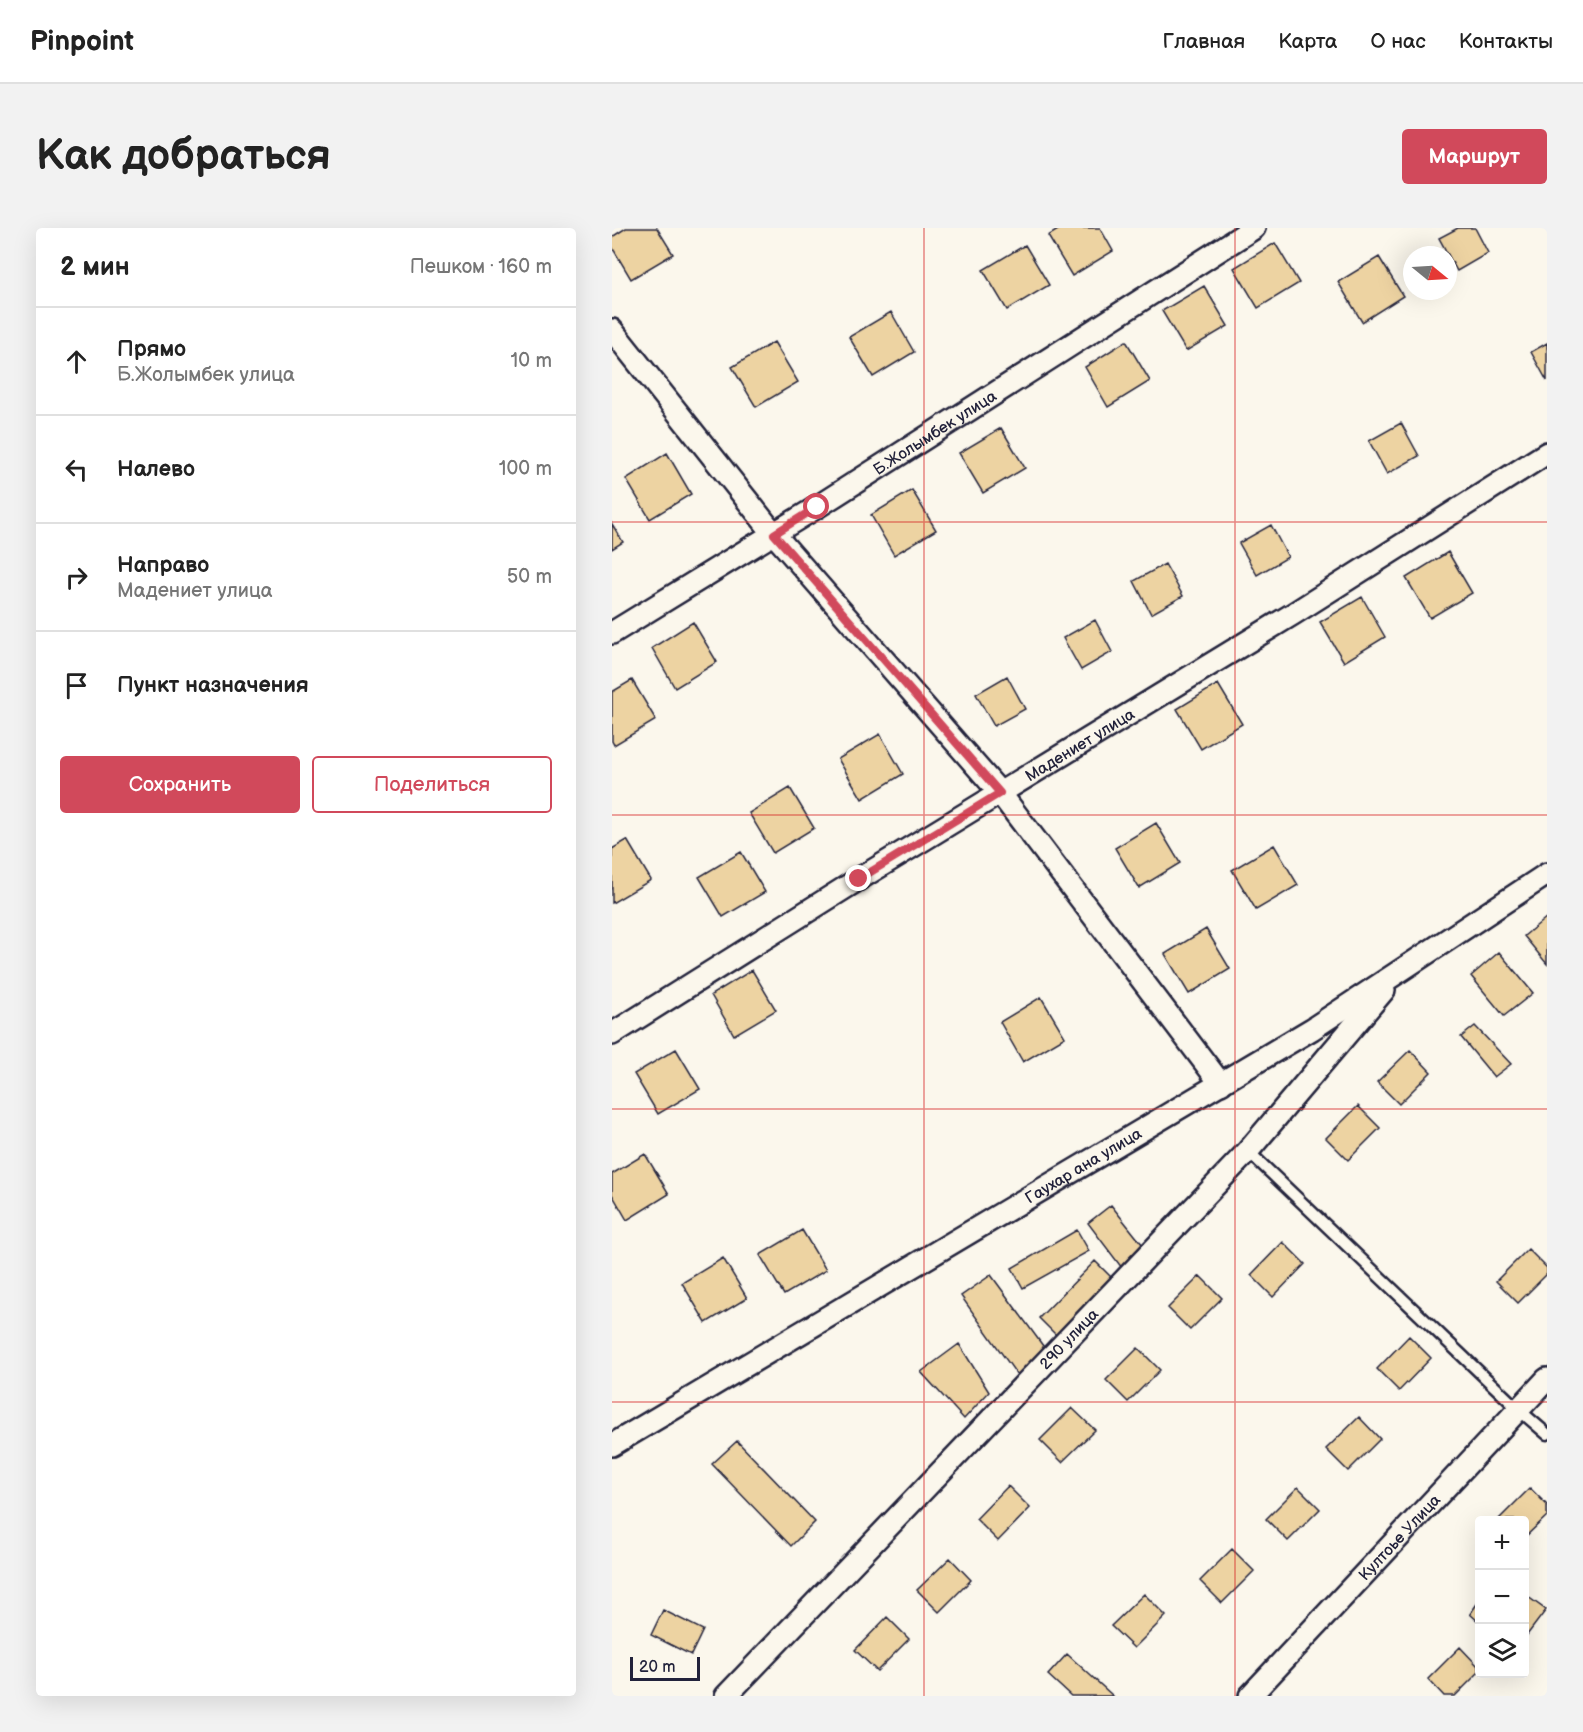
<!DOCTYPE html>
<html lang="ru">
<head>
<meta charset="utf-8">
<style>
  body { margin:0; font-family:"Balsamiq Sans",sans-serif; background:#f2f2f2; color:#222 }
  .controls { position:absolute; right:18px; bottom:18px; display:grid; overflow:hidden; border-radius:6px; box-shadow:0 6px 24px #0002 }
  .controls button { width:54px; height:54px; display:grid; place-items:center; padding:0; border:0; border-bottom:2px solid #e0e0e0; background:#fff; color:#222; font:30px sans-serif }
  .compass { position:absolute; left:791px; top:18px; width:54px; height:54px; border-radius:50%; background:#fff; box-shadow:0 6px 24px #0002; rotate:108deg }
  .scale { position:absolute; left:18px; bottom:15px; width:70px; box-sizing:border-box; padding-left:6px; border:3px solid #22223b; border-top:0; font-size:16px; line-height:21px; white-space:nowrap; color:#22223b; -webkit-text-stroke:4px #fbf7ec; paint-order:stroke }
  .stop { position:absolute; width:18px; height:18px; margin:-14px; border:4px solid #d1495b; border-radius:50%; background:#fff }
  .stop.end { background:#d1495b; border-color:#fff; box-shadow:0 2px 6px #0008 }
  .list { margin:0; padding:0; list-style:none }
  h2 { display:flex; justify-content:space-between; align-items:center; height:78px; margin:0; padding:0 24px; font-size:26px }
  h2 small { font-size:20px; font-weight:400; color:#767676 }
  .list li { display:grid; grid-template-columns:39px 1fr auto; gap:18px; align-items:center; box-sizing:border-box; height:108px; padding:0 24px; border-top:2px solid #e0e0e0 }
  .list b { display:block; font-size:22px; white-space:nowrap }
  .list p { margin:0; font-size:20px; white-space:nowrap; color:#767676 }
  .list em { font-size:20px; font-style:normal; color:#767676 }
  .actions { display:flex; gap:12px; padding:18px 24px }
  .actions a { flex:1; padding:14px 0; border:2px solid #d1495b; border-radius:6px; text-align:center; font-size:21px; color:#d1495b }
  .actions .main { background:#d1495b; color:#fff }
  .icon { flex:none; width:33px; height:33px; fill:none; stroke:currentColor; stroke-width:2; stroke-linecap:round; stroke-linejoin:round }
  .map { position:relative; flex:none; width:935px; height:1468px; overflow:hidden; border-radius:6px }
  header { display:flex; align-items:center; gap:36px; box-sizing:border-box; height:84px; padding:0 30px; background:#fff; border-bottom:2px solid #e0e0e0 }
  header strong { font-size:28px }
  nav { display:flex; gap:33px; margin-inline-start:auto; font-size:21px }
  .intro { display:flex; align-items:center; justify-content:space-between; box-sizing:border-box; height:144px; padding:0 36px }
  h1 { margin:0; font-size:42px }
  .button { padding:15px 27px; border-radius:6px; background:#d1495b; color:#fff; font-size:21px; font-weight:700 }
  main { display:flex; gap:36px; padding:0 36px }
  aside { flex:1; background:#fff; border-radius:6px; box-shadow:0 6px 24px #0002 }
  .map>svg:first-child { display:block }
  .building { fill:#edd3a2; stroke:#22223b; stroke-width:1.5 }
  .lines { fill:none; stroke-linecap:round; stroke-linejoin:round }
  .lane-casing { stroke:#22223b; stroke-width:15 }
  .street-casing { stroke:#22223b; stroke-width:26 }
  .lane { stroke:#fbf7ec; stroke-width:10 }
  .street { stroke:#fbf7ec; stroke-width:21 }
  .route { stroke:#d1495b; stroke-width:8 }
  .grid { fill:none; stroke:#d62828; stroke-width:1.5; stroke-opacity:0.55 }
  .labels { text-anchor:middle; stroke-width:6; stroke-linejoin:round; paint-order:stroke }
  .street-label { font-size:16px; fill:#22223b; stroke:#fbf7ec }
</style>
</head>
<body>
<header>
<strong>Pinpoint</strong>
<nav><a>Главная</a><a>Карта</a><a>О нас</a><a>Контакты</a></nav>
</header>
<div class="intro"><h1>Как добраться</h1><a class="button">Маршрут</a></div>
<main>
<aside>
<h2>2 мин<small>Пешком · 160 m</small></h2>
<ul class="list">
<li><svg class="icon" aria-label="ahead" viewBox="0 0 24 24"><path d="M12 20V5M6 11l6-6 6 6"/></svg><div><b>Прямо</b><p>Б.Жолымбек улица</p></div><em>10 m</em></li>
<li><svg class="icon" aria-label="left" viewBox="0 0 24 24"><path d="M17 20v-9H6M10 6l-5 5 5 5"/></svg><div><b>Налево</b></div><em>100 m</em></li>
<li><svg class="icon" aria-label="right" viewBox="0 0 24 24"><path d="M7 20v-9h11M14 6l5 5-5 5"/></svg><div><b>Направо</b><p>Мадениет улица</p></div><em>50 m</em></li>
<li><svg class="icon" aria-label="arrive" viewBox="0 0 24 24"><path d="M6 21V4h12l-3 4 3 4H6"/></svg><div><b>Пункт назначения</b></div></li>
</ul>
<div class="actions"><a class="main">Сохранить</a><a>Поделиться</a></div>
</aside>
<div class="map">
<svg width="935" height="1468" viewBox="0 0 935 1468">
  <rect width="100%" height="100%" fill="#fbf7ec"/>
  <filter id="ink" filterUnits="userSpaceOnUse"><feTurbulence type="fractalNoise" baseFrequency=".0167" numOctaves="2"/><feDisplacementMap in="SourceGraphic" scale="12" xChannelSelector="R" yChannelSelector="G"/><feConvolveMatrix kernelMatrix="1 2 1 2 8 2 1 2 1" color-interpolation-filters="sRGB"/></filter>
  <g filter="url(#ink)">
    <path class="building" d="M14,0H45L61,26L19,51L0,19V9Z
      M449,0H488L501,23L460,48L436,8Z
      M846,0H863L876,25L845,43L827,10Z
      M663,15L687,55L646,80L622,40Z
      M413,17L437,57L395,82L371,42Z
      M767,29L791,68L750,94L726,54Z
      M592,58L616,98L574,123L550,83Z
      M279,84L302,124L261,149L237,109Z
      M514,113L538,153L496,179L473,139Z
      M162,114L186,154L144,179L120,139Z
      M935,115V153L919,124Z
      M789,195L807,228L775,246L757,213Z
      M389,200L413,240L371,265L347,225Z
      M55,225L79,266L38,291L14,251Z
      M300,262L324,302L282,327L259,287Z
      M0,296L11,314L0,321Z
      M659,297L676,329L645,347L627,315Z
      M836,324L860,365L818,390L794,350Z
      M553,336L571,368L539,386L522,353Z
      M750,369L773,409L732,434L708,394Z
      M483,392L500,424L469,442L451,410Z
      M81,394L105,434L63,460L40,420Z
      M395,448L413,481L382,498L364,466Z
      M20,452L44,492L2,517L0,513V464Z
      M606,456L630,496L589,521L565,481Z
      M268,506L291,546L250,571L226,531Z
      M178,560L202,600L161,625L137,585Z
      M544,595L568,635L527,660L503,620Z
      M15,612L39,652L0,675V621Z
      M662,617L686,657L644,682L620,642Z
      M129,624L153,664L111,689L87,649Z
      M935,689V736L912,708Z
      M594,701L618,741L577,766L553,726Z
      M887,724L921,765L892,788L859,748Z
      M140,742L164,782L122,807L99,767Z
      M429,769L453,809L411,834L388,794Z
      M863,798L899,836L882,849L849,809Z
      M64,821L88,861L46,886L22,846Z
      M798,822L819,844L787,876L765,854Z
      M746,878L768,900L736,932L714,910Z
      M33,926L57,966L15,992L0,966V946Z
      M499,977L534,1021L510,1040L476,995Z
      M190,1002L214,1042L172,1067L148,1027Z
      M465,1002L477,1023L411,1060L400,1040Z
      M671,1014L693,1036L661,1069L639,1047Z
      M916,1021L935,1040V1046L906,1075L884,1053Z
      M111,1030L135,1070L94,1095L70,1055Z
      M483,1033L504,1054L448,1111L427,1090Z
      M379,1047L434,1122L405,1147L349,1068Z
      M588,1048L610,1070L578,1102L556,1080Z
      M797,1108L819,1130L787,1163L765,1141Z
      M347,1116L377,1164L352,1191L309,1144Z
      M526,1120L548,1142L516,1174L494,1152Z
      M460,1180L483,1202L450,1234L428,1212Z
      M747,1189L768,1211L736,1243L714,1221Z
      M125,1213L203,1294L179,1318L100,1236Z
      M396,1258L418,1280L386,1313L364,1291Z
      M686,1259L708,1281L676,1313L654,1291Z
      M918,1260L935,1277V1288L912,1310V1292H886Z
      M620,1321L642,1343L610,1375L588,1353Z
      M338,1330L359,1352L327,1384L305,1362Z
      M532,1366L554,1388L522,1420L499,1398Z
      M912,1366L934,1382L912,1411Z
      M867,1373V1394L858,1386Z
      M51,1382L91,1402L79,1427L39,1407Z
      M275,1389L297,1411L265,1443L243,1422Z
      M848,1419L867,1439V1444L843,1468H832L816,1451Z
      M455,1426L501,1468H459L436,1447Z"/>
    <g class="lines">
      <defs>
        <path id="lane" d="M636,923L906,1181L935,1206"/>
        <g id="street">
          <path d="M0,102L162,306L388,565L609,856"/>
          <path id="s1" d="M0,405L205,279L642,0"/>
          <path id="s2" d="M0,806L247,651L681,386L935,225"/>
          <path id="s3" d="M0,1217L700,801L935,646"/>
          <path id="s4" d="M114,1468L636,923L772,762"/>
          <path id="s5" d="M638,1468L935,1151"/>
        </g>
      </defs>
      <use href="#lane" class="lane-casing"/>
      <use href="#street" class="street-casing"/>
      <use href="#lane" class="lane"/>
      <use href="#street" class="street"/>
    </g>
  </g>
  <g class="lines" filter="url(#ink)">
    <path class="route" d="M205,279L162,306L388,565L247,651"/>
  </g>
  <path class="grid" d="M312,0V1468M623,0V1468M0,294H935M0,587H935M0,881H935M0,1174H935"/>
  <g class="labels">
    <g class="street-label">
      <text dy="6" stroke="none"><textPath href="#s1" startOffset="380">Б.Жолымбек улица</textPath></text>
      <text dy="6" stroke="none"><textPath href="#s2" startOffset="550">Мадениет улица</textPath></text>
      <text dy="6" stroke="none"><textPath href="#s3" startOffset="548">Гаухар ана улица</textPath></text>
      <text dy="6" stroke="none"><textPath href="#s4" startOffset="495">290 улица</textPath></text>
      <text dy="6" stroke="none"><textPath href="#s5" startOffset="218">Култоье Улица</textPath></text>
    </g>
  </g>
</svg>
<div class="controls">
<button>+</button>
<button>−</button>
<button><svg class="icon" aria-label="layers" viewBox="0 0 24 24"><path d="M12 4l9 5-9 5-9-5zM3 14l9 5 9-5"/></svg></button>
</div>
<svg class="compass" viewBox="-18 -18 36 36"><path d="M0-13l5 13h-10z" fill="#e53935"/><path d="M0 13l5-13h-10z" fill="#767676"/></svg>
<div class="scale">20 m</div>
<div class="stop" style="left:205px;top:279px"></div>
<div class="stop end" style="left:247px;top:651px"></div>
</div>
</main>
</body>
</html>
